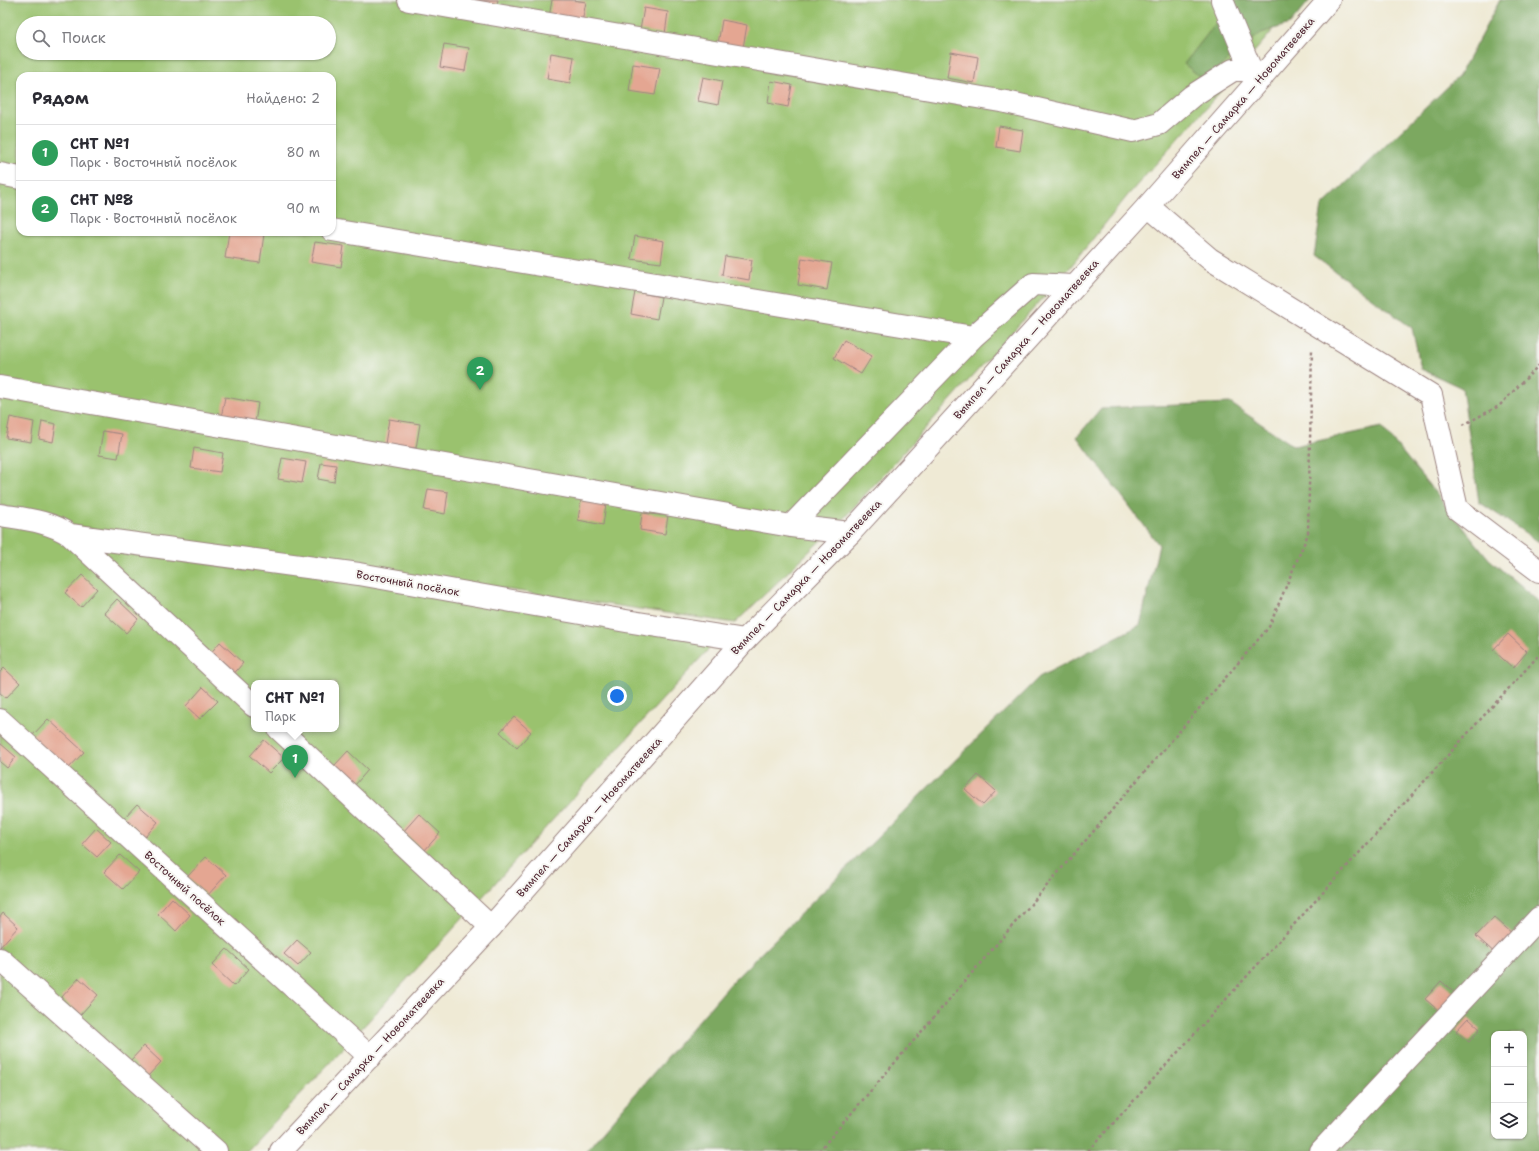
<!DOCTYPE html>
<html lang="ru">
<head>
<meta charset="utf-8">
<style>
  body { margin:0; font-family:"Shantell Sans",sans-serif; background:#f7f7f7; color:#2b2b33 }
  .controls { position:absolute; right:12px; bottom:12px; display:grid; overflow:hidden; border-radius:8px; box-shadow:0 1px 3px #0004 }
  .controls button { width:36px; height:36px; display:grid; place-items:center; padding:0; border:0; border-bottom:1px solid #e1e1e2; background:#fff; color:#2b2b33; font:20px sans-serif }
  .you { position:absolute; left:617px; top:696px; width:14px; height:14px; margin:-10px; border:3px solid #fff; border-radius:50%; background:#1a73e8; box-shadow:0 0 0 6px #1a73e833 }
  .badge { display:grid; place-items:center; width:26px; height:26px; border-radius:50%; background:#7c3aed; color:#fff; font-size:13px; font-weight:700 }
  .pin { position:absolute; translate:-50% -33px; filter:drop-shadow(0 1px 2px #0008) }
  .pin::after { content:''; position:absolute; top:21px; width:14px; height:12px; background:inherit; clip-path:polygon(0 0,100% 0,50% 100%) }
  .popup { position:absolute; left:251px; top:680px; width:88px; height:52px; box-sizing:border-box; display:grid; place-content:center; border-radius:8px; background:#fff; filter:drop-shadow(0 1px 3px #0005); font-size:13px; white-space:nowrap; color:#7c7c81 }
  .popup b { font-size:15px; color:#2b2b33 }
  .popup::after { content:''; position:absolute; left:50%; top:100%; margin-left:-8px; border:8px solid transparent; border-top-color:#fff }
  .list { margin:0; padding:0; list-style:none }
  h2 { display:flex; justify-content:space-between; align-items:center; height:52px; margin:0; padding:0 16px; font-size:17px }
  h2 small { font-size:13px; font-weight:400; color:#7c7c81 }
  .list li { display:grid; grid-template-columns:26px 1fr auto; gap:12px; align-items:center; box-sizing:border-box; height:56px; padding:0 16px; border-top:1px solid #e1e1e2 }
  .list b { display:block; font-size:15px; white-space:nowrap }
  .list p { margin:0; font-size:13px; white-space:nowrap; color:#7c7c81 }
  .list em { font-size:13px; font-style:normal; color:#7c7c81 }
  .icon { flex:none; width:22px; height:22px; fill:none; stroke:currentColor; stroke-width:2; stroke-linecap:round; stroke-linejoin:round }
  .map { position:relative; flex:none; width:1539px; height:1151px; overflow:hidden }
  .search { position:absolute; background:#fff; box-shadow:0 1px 3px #0004; left:16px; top:16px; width:320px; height:44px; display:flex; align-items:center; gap:10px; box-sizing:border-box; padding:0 14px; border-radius:22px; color:#7c7c81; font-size:15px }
  .panel { position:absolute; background:#fff; box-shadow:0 1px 3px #0004; left:16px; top:72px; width:320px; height:164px; border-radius:12px }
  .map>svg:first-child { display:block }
  .green { fill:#9ac26e; stroke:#72704c; fill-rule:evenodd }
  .forest { fill:#7ba861; stroke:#626446; fill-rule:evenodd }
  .building { fill:#e4a692 }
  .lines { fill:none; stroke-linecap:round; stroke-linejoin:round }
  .minor-casing { stroke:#9c8480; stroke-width:24 }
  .major-casing { stroke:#9c8480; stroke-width:24 }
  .path { stroke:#9c8480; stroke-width:2.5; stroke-dasharray:3 3; stroke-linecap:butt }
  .minor { stroke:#fff; stroke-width:22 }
  .major { stroke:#fff; stroke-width:22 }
  .labels { text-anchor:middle; stroke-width:4; stroke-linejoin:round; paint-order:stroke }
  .street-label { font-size:11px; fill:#4a1f2b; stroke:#f6f6f2 }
</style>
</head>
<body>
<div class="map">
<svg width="1539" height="1151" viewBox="0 0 1539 1151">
  <rect width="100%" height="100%" fill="#f6f6f2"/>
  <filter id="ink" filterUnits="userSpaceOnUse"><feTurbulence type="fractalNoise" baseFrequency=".025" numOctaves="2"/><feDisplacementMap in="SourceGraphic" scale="8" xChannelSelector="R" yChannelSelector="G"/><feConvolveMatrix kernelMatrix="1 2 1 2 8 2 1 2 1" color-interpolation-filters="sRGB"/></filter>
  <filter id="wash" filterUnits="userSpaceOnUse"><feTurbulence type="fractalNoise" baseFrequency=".012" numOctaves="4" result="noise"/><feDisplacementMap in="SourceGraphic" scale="16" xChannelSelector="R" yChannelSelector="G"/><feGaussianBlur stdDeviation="0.9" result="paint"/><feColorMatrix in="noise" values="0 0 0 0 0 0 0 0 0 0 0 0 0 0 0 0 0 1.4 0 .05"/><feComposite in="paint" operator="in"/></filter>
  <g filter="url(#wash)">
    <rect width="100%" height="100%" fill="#efead5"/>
    <path class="green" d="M0,0H1299L1206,108L1128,195L1064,275L844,518L735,623L74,526L0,505ZM23,23H329V53H23ZM20,76H332V232H20Z
      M0,520L717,640C560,811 406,983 247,1151H0ZM254,683H336V729H254Z"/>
    <path class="forest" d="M1234,0H1310L1290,24L1261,33L1204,80L1184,64Z
      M1500,0H1539V542L1479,502L1462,388L1421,369L1412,328L1314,256L1322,206L1459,76Z
      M1230,403L1294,446L1382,427L1489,559L1539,602V1151H586L732,982L1039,677L1140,625L1159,545L1077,437L1101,408ZM1494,1034H1524V1136H1494Z"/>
    <g id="blocks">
      <path class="building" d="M475,0H498L497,5L475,2Z
        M552,0H573L586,2L582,22L549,17Z
        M644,8L668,12L665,34L640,30Z
        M722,20L747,25L743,48L718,44Z
        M444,44L469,48L465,71L440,67Z
        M951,52L978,57L974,83L947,78Z
        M551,53L574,57L570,83L547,79Z
        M633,64L660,68L655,95L629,91Z
        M703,77L722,81L718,105L698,101Z
        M771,81L792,85L788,107L768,103Z
        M999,126L1023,130L1020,151L996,147Z
        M229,232H251L264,234L260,263L225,258Z
        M635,236L664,241L661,263L631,259Z
        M315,242L344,246L341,267L311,262Z
        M725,256L752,260L749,280L722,275Z
        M802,258L832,263L827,290L798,285Z
        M635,292L661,297L657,319L631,314Z
        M844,340L872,356L861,374L834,358Z
        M225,397L258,403L255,423L221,418Z
        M10,417L34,422L31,442L6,438Z
        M389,419L420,424L416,448L385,444Z
        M42,421L56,424L53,442L39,439Z
        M103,431L122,434L118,458L99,455Z
        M194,448L223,453L220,472L191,468Z
        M282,458L306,462L302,483L278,479Z
        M321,463L336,465L334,482L318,479Z
        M428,489L448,492L445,514L424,510Z
        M581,500L606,504L603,525L578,520Z
        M642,513L668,516L665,534L640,530Z
        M82,575L97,589L81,607L65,593Z
        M117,599L138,619L126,633L104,613Z
        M1508,634L1527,652L1513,668L1493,650Z
        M220,642L243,663L232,676L209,655Z
        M4,668L20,683L6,698L0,693V672Z
        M203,687L218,701L200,719L186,706Z
        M514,717L531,732L517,748L500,732Z
        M48,719L84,752L67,770L31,737Z
        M264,740L284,758L269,773L250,756Z
        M0,743L16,757L7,768L0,762Z
        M348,751L368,770L355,785L334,766Z
        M978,775L996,791L983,805L965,789Z
        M137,804L158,822L145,837L124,818Z
        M419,814L440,833L424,851L403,832Z
        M96,828L111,842L97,857L82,844Z
        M120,855L139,872L123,889L104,872Z
        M206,857L226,875L207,896L187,877Z
        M172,898L190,915L176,931L158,914Z
        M3,913L18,927L0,947V917Z
        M1494,917L1515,936L1497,955L1476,936Z
        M297,940L311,952L298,966L284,954Z
        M227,949L249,969L234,986L212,965Z
        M79,978L98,995L80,1015L61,998Z
        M1441,981L1456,994L1440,1012L1425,999Z
        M1468,1018L1480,1029L1469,1042L1456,1031Z
        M144,1046L161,1062L147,1077L130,1061Z"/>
    </g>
  </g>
  <g filter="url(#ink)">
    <use href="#blocks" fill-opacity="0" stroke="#9c8480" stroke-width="1"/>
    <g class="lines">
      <defs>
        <path id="minor" d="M409,0L1006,102L1133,131L1159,124L1192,96L1233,70H1251
          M1222,0L1251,70L1262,77
          M0,174L20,178
          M1148,206L1210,259L1431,395L1457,509L1539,571
          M332,230L973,337
          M0,387L791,526L850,533
          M0,515C24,519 50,521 70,535L254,706
          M791,526L973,337L1033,284L1073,286
          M70,535L359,574L626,621L745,640
          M0,720L370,1057
          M279,729L491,927
          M0,959L216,1151
          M1321,1151L1539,918"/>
        <path id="major" d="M281,1151L491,927L745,640L850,533L1148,206L1329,0"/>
      </defs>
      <use href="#minor" class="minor-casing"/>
      <use href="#major" class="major-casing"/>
      <path class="path" d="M1463,425L1499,406L1539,365
        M819,1151L1269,627L1308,534L1312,350
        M1088,1151L1539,655"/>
      <use href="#minor" class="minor"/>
      <use href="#major" class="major"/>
    </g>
  </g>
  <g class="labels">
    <g class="street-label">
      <text transform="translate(1243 98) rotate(-49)" y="4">Вымпел — Самарка — Новоматвеевка</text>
      <text transform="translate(1026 339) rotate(-48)" y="4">Вымпел — Самарка — Новоматвеевка</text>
      <text transform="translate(806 577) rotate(-46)" y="4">Вымпел — Самарка — Новоматвеевка</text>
      <text transform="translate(408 583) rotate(10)" y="4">Восточный посёлок</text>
      <text transform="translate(589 817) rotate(-48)" y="4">Вымпел — Самарка — Новоматвеевка</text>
      <text transform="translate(185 888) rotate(42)" y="4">Восточный посёлок</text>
      <text transform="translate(370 1056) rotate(-47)" y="4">Вымпел — Самарка — Новоматвеевка</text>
    </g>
  </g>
</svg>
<div class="controls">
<button>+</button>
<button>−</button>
<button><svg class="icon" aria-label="layers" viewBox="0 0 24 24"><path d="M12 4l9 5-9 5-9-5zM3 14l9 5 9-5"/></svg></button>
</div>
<div class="you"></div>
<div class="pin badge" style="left:295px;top:778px;background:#2e9e5b">1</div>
<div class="popup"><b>СНТ №1</b>Парк</div>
<div class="pin badge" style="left:480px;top:390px;background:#2e9e5b">2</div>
<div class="search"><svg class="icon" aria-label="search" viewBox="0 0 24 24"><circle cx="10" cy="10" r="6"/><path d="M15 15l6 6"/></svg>Поиск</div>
<section class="panel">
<h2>Рядом<small>Найдено: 2</small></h2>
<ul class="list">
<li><span class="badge" style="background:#2e9e5b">1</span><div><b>СНТ №1</b><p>Парк · Восточный посёлок</p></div><em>80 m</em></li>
<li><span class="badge" style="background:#2e9e5b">2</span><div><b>СНТ №8</b><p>Парк · Восточный посёлок</p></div><em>90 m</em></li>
</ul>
</section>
</div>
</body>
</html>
